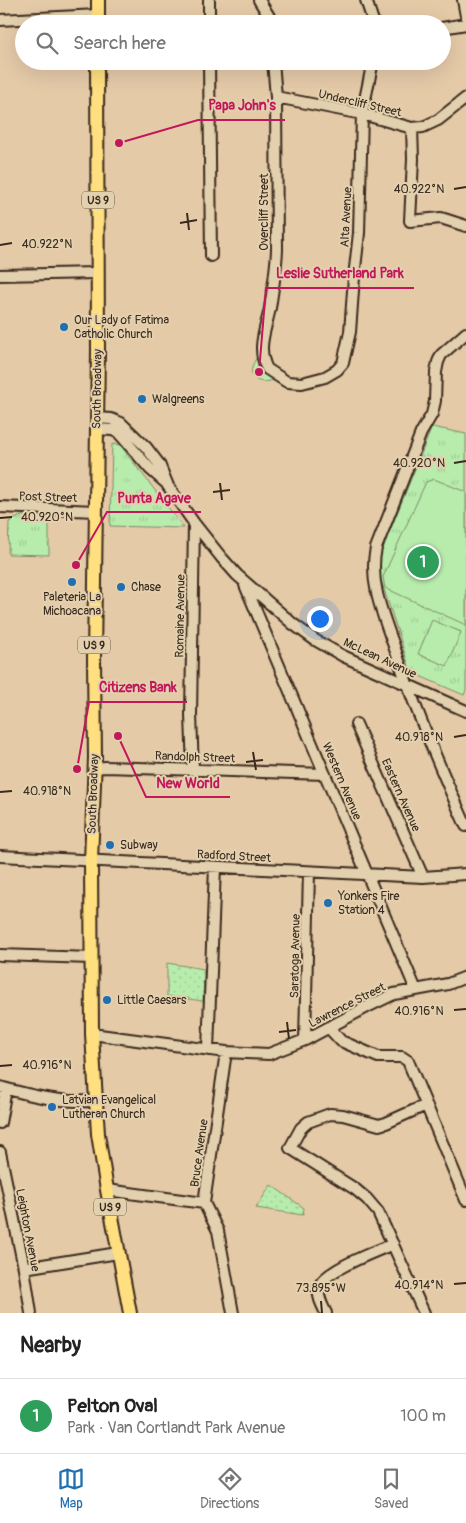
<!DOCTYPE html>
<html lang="en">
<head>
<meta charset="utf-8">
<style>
  body { margin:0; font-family:Pangolin,sans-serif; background:#f2f2f2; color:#222 }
  .you { position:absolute; left:319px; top:618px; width:18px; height:18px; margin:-12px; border:4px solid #fff; border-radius:50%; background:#1a73e8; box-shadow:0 0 0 8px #1a73e833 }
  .badge { display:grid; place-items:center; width:32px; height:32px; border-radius:50%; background:#1f6fb2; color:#fff; font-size:16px; font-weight:700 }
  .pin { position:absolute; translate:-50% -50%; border:2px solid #fff; box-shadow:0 1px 5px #0006 }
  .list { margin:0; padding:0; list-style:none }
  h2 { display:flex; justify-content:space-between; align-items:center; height:65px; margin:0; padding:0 20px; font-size:21px }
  h2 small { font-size:16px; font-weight:400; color:#767676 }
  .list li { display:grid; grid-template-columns:32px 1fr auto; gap:15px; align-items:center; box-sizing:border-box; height:75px; padding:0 20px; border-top:1px solid #e0e0e0 }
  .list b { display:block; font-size:19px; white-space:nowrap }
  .list p { margin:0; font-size:16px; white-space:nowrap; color:#767676 }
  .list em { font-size:16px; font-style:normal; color:#767676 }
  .icon { flex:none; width:28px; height:28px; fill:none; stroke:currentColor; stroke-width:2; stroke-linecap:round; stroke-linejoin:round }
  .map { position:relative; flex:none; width:466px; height:1313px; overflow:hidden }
  .search { position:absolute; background:#fff; box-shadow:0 5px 20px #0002; left:15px; right:15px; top:15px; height:55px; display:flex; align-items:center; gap:12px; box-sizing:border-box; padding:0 18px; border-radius:28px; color:#767676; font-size:19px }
  .sheet { height:140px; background:#fff }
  nav { display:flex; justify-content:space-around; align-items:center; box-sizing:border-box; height:70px; border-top:1px solid #e0e0e0; background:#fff; font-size:14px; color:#767676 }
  nav a { display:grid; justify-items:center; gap:2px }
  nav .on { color:#1f6fb2 }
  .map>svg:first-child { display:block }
  .grass { fill:url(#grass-dots); stroke:#7a8b66 }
  .park { fill:url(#park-tufts); stroke:#7a8b66 }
  .pitch { fill:#b8ecad; stroke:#7a8b66 }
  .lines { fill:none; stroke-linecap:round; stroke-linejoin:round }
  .minor-casing { stroke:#3b2a1e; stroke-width:14 }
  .major-casing { stroke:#3b2a1e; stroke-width:16 }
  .minor { stroke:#e3d0ae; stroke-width:10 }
  .major { stroke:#ffdf80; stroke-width:12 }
  .ticks { fill:none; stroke:#3b2a1e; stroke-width:2 }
  .poi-dot { fill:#1f6fb2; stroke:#e3d0ae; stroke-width:2 }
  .labels { text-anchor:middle; stroke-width:4; stroke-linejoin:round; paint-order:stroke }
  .shield { fill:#e3d0ae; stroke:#6d5c49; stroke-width:1 }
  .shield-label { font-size:11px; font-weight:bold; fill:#3b2a1e }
  .street-label { font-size:12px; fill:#3b2a1e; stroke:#e3d0ae }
  .poi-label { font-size:12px; fill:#3b2a1e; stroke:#e3d0ae; text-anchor:start }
  .ticks-label { font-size:12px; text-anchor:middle; fill:#3b2a1e; stroke:#e3d0ae; stroke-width:4; stroke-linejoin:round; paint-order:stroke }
  .leader { fill:none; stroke:#c2185b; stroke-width:2 }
  .callout-dot { fill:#c2185b; stroke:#e3d0ae; stroke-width:2 }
  .callout-label { font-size:14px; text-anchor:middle; font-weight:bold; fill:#c2185b; stroke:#e3d0ae; stroke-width:4; stroke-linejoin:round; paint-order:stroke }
</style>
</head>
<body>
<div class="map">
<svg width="466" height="1313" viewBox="0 0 466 1313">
  <defs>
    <pattern id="grass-dots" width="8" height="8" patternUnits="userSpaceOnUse" patternTransform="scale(1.25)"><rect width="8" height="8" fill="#b8ecad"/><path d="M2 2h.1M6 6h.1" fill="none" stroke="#9fcb94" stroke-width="1.8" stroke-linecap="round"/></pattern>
    <pattern id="park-tufts" width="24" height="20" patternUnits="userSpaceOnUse" patternTransform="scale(1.25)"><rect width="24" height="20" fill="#b8ecad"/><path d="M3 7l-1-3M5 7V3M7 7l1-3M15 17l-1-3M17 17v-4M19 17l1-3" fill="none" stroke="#9fcb94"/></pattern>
  </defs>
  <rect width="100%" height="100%" fill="#e5caa8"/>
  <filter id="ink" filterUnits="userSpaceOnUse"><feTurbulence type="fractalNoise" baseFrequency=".02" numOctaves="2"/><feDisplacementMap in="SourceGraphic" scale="10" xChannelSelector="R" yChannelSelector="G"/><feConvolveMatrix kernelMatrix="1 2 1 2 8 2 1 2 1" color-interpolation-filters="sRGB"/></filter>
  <g filter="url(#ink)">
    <path class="grass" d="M167,963L204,969L203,1001L167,996Z
      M271,1185L304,1208L303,1215L256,1208Z"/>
    <path class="park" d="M257,357L261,366L276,379C256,387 244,376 257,357Z
      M432,427L466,434V690L464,695L415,674L410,669L379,574V566L381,553Z
      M112,444L120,445L184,528L110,526Z
      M21,516L49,517V555L8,554L9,522Z"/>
    <path class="pitch" d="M434,479L466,492V625L385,588L383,577L426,482Z
      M432,620L461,632L447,666L418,654Z"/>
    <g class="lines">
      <defs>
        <path id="minor" d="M259,0L270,18L271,24
          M366,0L374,24
          M463,0L466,16
          M0,20L98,15
          M209,24V0
          M442,28L466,24
          M209,61L211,256
          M273,61L276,97L277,250C276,270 273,289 270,308C266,329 256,348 267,369L287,382L302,383L325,377L337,370L343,363L350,332L354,277L359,233L362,114L373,61
          M276,97L362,114L412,128L423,127L438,120L466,98
          M412,128L413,159L410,221L441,218L466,226
          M0,275L97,273
          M466,333L441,355L438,362L436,372L435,401L432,414L421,433L376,548C368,584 385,619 396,652C416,712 440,768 466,826
          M97,418L111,419L121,423L146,447L159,464L168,486L194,523L221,557L237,575L293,624L315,640L343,656L466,711
          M97,429L112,430L118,432L150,469L166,483
          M0,507L96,511
          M245,585L416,990
          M356,724L423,877
          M94,768L106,767L325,774
          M193,770L191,715L194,523
          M0,856L423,877L466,874
          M0,955L92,958
          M329,1028L341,1041L378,1057H402L408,1061L466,1200
          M92,1034L226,1052L269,1054L305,1040L367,1007L394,994L448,984L466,977
          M305,1040L309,872
          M208,1050L215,867
          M226,1052L204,1203L218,1231L233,1313
          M0,1087C32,1096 62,1103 96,1101
          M0,1123L6,1089
          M0,1152L24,1268L31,1313
          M107,1190L204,1203
          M24,1268L118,1253
          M326,1313C322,1305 317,1296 319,1287C324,1270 377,1251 393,1244
          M424,1313L378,1212L367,1199L355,1189L290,1148L301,1128L308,1122L330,1114L343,1115L379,1125L386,1123L426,1105"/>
        <path id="major" d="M98,24V0
          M97,61L98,350L94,659L95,758L91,861L92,1034L98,1134L107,1190L130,1313"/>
      </defs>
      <use href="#minor" class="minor-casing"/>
      <use href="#major" class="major-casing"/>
      <use href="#minor" class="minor"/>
      <use href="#major" class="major"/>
    </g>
  </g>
  <path class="ticks" d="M454,189L466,187M187,213L189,230M180,223L197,220M0,245L12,243M454,463L466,461M220,483L222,500M213,492L230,490M0,518L12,517M454,737L466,735M253,752L256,770M246,762L263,760M0,792L12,791M454,1010L466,1009M287,1022L289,1039M279,1032L296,1030M0,1066L12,1065M454,1284L466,1283M321,1301L322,1313"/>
  <g class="poi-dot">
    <circle cx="64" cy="327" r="5"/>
    <circle cx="142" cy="399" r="5"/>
    <circle cx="72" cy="582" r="5"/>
    <circle cx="121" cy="587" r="5"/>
    <circle cx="110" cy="845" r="5"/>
    <circle cx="328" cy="903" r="5"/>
    <circle cx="107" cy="1000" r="5"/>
    <circle cx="52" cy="1107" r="5"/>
  </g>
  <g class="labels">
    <g class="shield">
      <rect x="82" y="191.5" width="32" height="17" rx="4"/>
      <rect x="78" y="636.5" width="32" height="17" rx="4"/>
      <rect x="94" y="1198.5" width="32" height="17" rx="4"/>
    </g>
    <g class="shield-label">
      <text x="98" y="204">US 9</text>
      <text x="94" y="649">US 9</text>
      <text x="110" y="1211">US 9</text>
    </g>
    <g class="street-label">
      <text transform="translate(360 103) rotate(13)" y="4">Undercliff Street</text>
      <text transform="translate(264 212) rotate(-90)" y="4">Overcliff Street</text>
      <text transform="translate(346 217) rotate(-87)" y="4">Alta Avenue</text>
      <text transform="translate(97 389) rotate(-89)" y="4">South Broadway</text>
      <text transform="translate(48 497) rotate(2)" y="4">Post Street</text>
      <text transform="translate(180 616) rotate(-89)" y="4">Romaine Avenue</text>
      <text transform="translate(380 658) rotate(25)" y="4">McLean Avenue</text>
      <text transform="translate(195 757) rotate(2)" y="4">Randolph Street</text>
      <text transform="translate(342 781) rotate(67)" y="4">Western Avenue</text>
      <text transform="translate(93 794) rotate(-88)" y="4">South Broadway</text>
      <text transform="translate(401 795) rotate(66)" y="4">Eastern Avenue</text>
      <text transform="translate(234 856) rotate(3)" y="4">Radford Street</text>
      <text transform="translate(295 956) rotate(-89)" y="4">Saratoga Avenue</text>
      <text transform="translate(347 1005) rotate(-27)" y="4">Lawrence Street</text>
      <text transform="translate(199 1153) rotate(-82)" y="4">Bruce Avenue</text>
      <text transform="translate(28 1230) rotate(79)" y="4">Leighton Avenue</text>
    </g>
    <g class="poi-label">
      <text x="74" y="324">Our Lady of Fatima<tspan x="74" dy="14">Catholic Church</tspan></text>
      <text x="152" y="403">Walgreens</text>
      <text x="131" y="591">Chase</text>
      <text x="72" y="601" text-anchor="middle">Paleteria La<tspan x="72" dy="14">Michoacana</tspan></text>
      <text x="120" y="849">Subway</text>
      <text x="338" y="900">Yonkers Fire<tspan x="338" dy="14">Station 4</tspan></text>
      <text x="117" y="1004">Little Caesars</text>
      <text x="62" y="1104">Latvian Evangelical<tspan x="62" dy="14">Lutheran Church</tspan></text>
    </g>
  </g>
  <g class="ticks-label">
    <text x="419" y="193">40.922°N</text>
    <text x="47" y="248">40.922°N</text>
    <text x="419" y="467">40.920°N</text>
    <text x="47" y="521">40.920°N</text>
    <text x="419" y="741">40.918°N</text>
    <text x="47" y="795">40.918°N</text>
    <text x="419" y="1015">40.916°N</text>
    <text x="47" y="1069">40.916°N</text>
    <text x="419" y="1289">40.914°N</text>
    <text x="321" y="1292">73.895°W</text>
  </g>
  <path class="leader" d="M119 143L198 120H285M259 372L266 288H414M76 565L107 512H201M77 769L89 702H187M118 736L146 797H230"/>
  <g class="callout-dot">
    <circle cx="119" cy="143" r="5"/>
    <circle cx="259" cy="372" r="5"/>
    <circle cx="76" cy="565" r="5"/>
    <circle cx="77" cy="769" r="5"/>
    <circle cx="118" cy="736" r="5"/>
  </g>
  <g class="callout-label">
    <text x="242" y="110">Papa John's</text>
    <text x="340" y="278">Leslie Sutherland Park</text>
    <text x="154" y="503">Punta Agave</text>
    <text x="138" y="692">Citizens Bank</text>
    <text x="188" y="788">New World</text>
  </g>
</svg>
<div class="you"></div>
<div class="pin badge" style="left:423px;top:562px;background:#2e9e5b">1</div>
<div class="search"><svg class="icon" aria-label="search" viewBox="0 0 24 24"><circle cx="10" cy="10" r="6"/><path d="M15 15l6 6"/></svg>Search here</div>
</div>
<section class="sheet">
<h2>Nearby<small></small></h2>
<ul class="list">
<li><span class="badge" style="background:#2e9e5b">1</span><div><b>Pelton Oval</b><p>Park · Van Cortlandt Park Avenue</p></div><em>100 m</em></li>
</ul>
</section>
<nav>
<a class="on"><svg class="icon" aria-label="map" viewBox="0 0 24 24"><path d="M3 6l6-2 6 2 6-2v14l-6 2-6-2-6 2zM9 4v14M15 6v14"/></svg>Map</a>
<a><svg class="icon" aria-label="directions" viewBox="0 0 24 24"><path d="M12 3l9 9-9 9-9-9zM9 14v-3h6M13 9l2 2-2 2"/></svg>Directions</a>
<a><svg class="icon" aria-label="saved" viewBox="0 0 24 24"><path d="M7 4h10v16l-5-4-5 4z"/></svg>Saved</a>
</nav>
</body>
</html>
